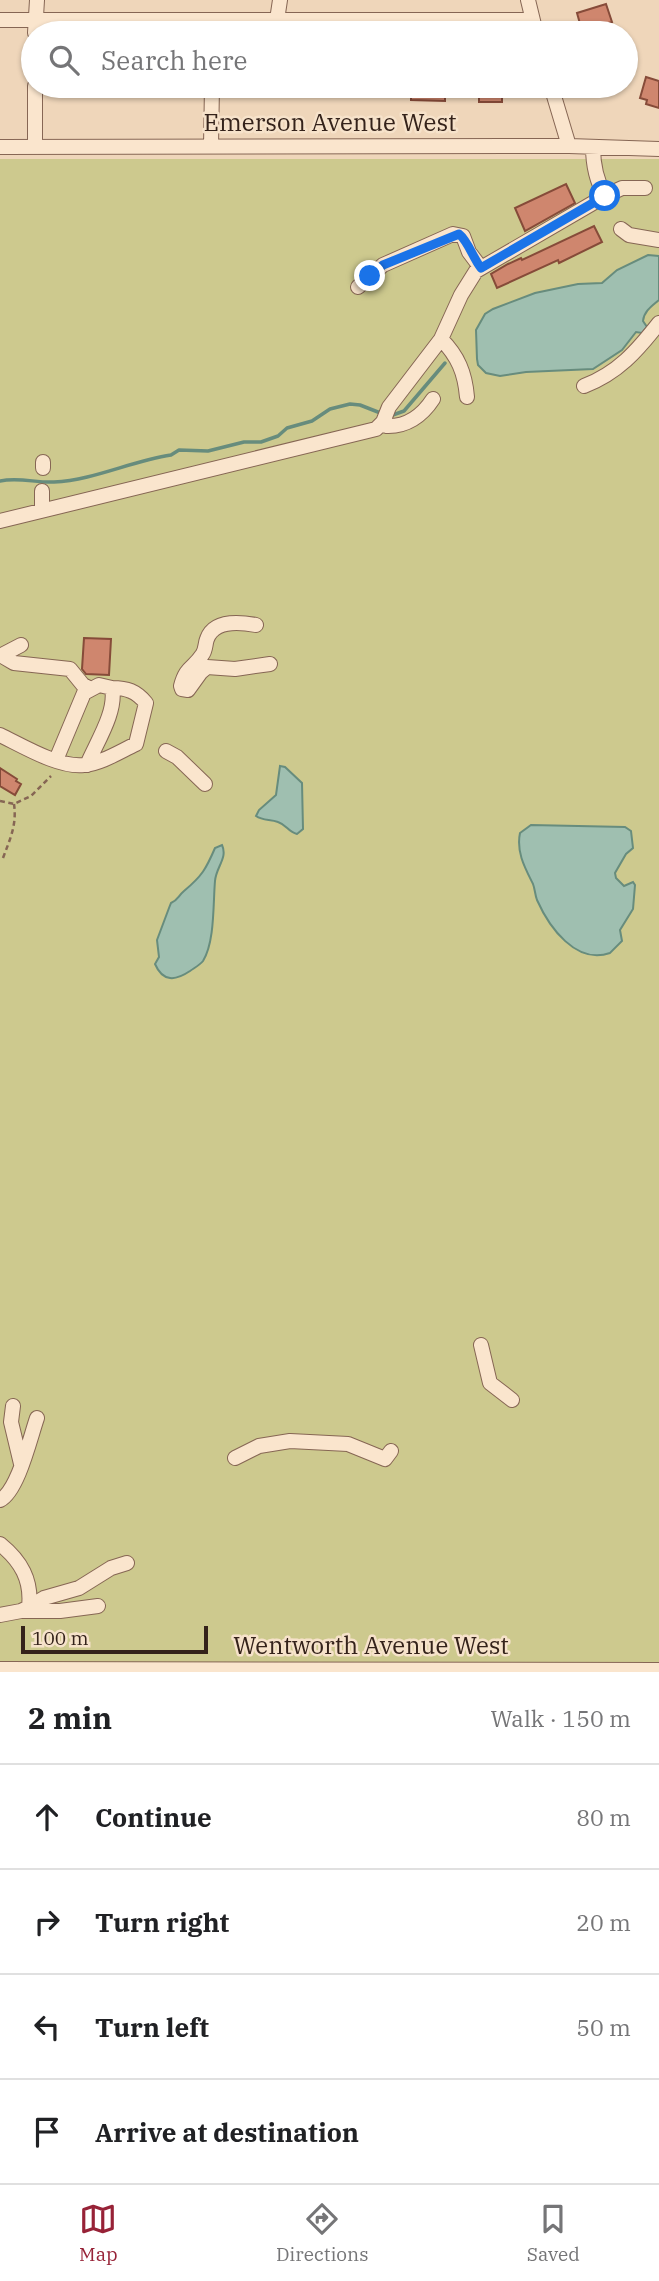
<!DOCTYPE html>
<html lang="en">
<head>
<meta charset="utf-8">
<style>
  body { margin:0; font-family:"IBM Plex Serif",serif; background:#f6f6f6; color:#202124 }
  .scale { position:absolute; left:21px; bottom:18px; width:187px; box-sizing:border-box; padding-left:7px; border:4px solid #34221a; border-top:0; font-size:19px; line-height:24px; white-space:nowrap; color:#34221a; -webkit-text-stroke:5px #f6e2ca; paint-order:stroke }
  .stop { position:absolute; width:21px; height:21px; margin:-16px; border:5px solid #1a73e8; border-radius:50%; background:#fff }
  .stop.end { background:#1a73e8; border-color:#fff; box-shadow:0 2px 7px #0008 }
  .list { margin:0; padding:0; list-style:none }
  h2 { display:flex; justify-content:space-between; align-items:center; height:91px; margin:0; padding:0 28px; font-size:30px }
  h2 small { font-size:23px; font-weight:400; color:#757577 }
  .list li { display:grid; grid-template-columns:46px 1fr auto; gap:21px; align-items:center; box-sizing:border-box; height:105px; padding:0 28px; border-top:2px solid #e0e0e0 }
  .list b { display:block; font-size:26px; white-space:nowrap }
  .list em { font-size:23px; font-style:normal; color:#757577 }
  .icon { flex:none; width:38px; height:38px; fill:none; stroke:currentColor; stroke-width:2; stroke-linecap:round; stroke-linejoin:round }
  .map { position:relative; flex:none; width:659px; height:1672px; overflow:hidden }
  .search { position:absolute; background:#fff; box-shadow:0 2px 5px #0004; left:21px; right:21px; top:21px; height:77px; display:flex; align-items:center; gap:18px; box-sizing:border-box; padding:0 24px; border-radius:38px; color:#757577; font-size:26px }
  .sheet { height:511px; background:#fff }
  nav { display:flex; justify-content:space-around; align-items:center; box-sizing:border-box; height:98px; border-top:2px solid #e0e0e0; background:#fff; font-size:19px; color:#757577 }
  nav a { display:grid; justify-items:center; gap:4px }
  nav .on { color:#972237 }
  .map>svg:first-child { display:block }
  .green { fill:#cdc98e }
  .water { fill:#9fbfb0; stroke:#678c7d; stroke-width:2 }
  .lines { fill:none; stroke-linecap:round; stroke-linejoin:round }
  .stream { stroke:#678c7d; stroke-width:3.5 }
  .building { fill:#cf866e; stroke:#864b39; stroke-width:2 }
  .minor-casing { stroke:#866654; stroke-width:16 }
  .path { stroke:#866654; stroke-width:2.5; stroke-dasharray:5 3.5; stroke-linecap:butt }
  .minor { stroke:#fae5cd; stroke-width:14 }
  .route { stroke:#1a73e8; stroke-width:9 }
  .labels { text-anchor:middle; stroke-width:5; stroke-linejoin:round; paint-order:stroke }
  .street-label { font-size:24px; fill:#34221a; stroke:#f6e2ca }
</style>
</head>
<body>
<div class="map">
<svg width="659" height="1672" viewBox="0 0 659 1672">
  <rect width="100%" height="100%" fill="#efd6ba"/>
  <path class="green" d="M0,159H659V1663L0,1664Z"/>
  <path class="water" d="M648,255L659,256V300C652,306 644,311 643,321L647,327L642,333L636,332L622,350L593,369L526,372L500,376L486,373L478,365L477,359L476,330L485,314L493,309L535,293L578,284L602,283L617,270Z
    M280,766L285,767L302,783L303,829L297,834C288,832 287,825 278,822C270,819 263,821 256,816L259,810L276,795Z
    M531,825L625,827L631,831L633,848L626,854L615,873L616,878L624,886L633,882L635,885L633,909L620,930L622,941L610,953C576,965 549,927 537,900C535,895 535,889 533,884C525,868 516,852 520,833Z
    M222,845C228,858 216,867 215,881C213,903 215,942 203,961C200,965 194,968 190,971C184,975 177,979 170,978C162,977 158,971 155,964L159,957L157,940L169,908L171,903C178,900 178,896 184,891C202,876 206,869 215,848Z"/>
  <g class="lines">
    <path class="stream" d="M390,416L404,411L445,363
      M0,481C19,477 36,483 54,482C94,480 131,461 171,455L179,450L208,451L244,442H261L278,436L287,428L312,421L330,409L350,404L360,405L383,414"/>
  </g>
  <path class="building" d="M606,4L612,22L582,31L577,13Z
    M646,77L659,81V108L646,104L647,100L640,98Z
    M359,86H388V97H359Z
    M411,86H445V101L411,100Z
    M479,86H518V96H502V102H479Z
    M566,184L575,203L525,231L515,208Z
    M594,226L602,242L559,263L558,260L497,288L491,274L508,264L521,258L522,260Z
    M84,638L111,639L109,675L86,674L82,669Z
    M0,768L17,779L16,781L21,784L15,795L0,786Z"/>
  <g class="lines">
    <defs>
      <path id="minor" d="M528,0L536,33
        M0,20H532
        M277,20L280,0
        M35,33L37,0
        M35,86V146
        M551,86L569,146
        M211,146L212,86
        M0,147L569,146L659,149
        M605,196L622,188H645
        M621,229L629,235L659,240
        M358,287L383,265L453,234L463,236L469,252L481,268
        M441,339C458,356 465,373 467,397
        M584,386C618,373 637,351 659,323
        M383,422L386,426C406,427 422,416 433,399
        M43,462V468
        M42,510V491
        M0,521L376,429L383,422L389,407L441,339L461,295L476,271L605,196C596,180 593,165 593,147
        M256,625C240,622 214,619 207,639C205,644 206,650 202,655C194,668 186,666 181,686L182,689L188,690L201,672L207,667L235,669L270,664
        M0,656L21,645
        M2,656L14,663L70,669L83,685L91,689
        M0,735C23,746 59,768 84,765C102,763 119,752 136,744L146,703C136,691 127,688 112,688
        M166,751L177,757L205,784
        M56,760L84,693L99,685L112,688C117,712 96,743 87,765
        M481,1345L490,1383L512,1400
        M13,1406L11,1422L21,1464
        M235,1458L259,1446L290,1441L348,1444L385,1459L391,1451
        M0,1500C18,1491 30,1438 37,1418
        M0,1544C21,1561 32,1580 29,1607L21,1611L0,1615
        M29,1607L44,1598L79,1588L111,1568L127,1563
        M23,1611H60L98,1606
        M0,1669L659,1670"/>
    </defs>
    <use href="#minor" class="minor-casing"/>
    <path class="path" d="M0,801L14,804L31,796L51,776
      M3,858C10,839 17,825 14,804"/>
    <use href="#minor" class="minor"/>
  </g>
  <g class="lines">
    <path class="route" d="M370,276L383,265L459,234C468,241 473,258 481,268L605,196"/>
  </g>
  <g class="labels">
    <g class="street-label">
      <text x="330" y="131">Emerson Avenue West</text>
      <text x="371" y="1654">Wentworth Avenue West</text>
    </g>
  </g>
</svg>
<div class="scale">100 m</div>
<div class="stop" style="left:605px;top:196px"></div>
<div class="stop end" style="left:370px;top:276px"></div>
<div class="search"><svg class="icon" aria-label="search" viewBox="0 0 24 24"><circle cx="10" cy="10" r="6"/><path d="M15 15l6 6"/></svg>Search here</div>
</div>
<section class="sheet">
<h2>2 min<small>Walk · 150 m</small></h2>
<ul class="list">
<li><svg class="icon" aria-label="ahead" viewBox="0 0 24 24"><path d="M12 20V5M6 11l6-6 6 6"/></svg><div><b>Continue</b></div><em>80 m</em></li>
<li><svg class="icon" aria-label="right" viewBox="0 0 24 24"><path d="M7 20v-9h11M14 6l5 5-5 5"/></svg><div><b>Turn right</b></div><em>20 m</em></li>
<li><svg class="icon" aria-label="left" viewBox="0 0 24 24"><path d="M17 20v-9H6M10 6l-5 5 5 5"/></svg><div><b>Turn left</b></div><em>50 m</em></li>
<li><svg class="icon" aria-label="arrive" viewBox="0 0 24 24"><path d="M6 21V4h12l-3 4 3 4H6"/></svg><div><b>Arrive at destination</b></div></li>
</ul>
</section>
<nav>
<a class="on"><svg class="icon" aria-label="map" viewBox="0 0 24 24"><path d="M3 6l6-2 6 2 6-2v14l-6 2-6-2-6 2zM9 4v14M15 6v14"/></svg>Map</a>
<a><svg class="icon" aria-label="directions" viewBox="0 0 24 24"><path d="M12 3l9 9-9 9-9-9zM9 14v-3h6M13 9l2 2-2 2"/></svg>Directions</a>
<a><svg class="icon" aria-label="saved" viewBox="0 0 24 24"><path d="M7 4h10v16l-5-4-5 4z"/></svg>Saved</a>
</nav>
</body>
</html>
